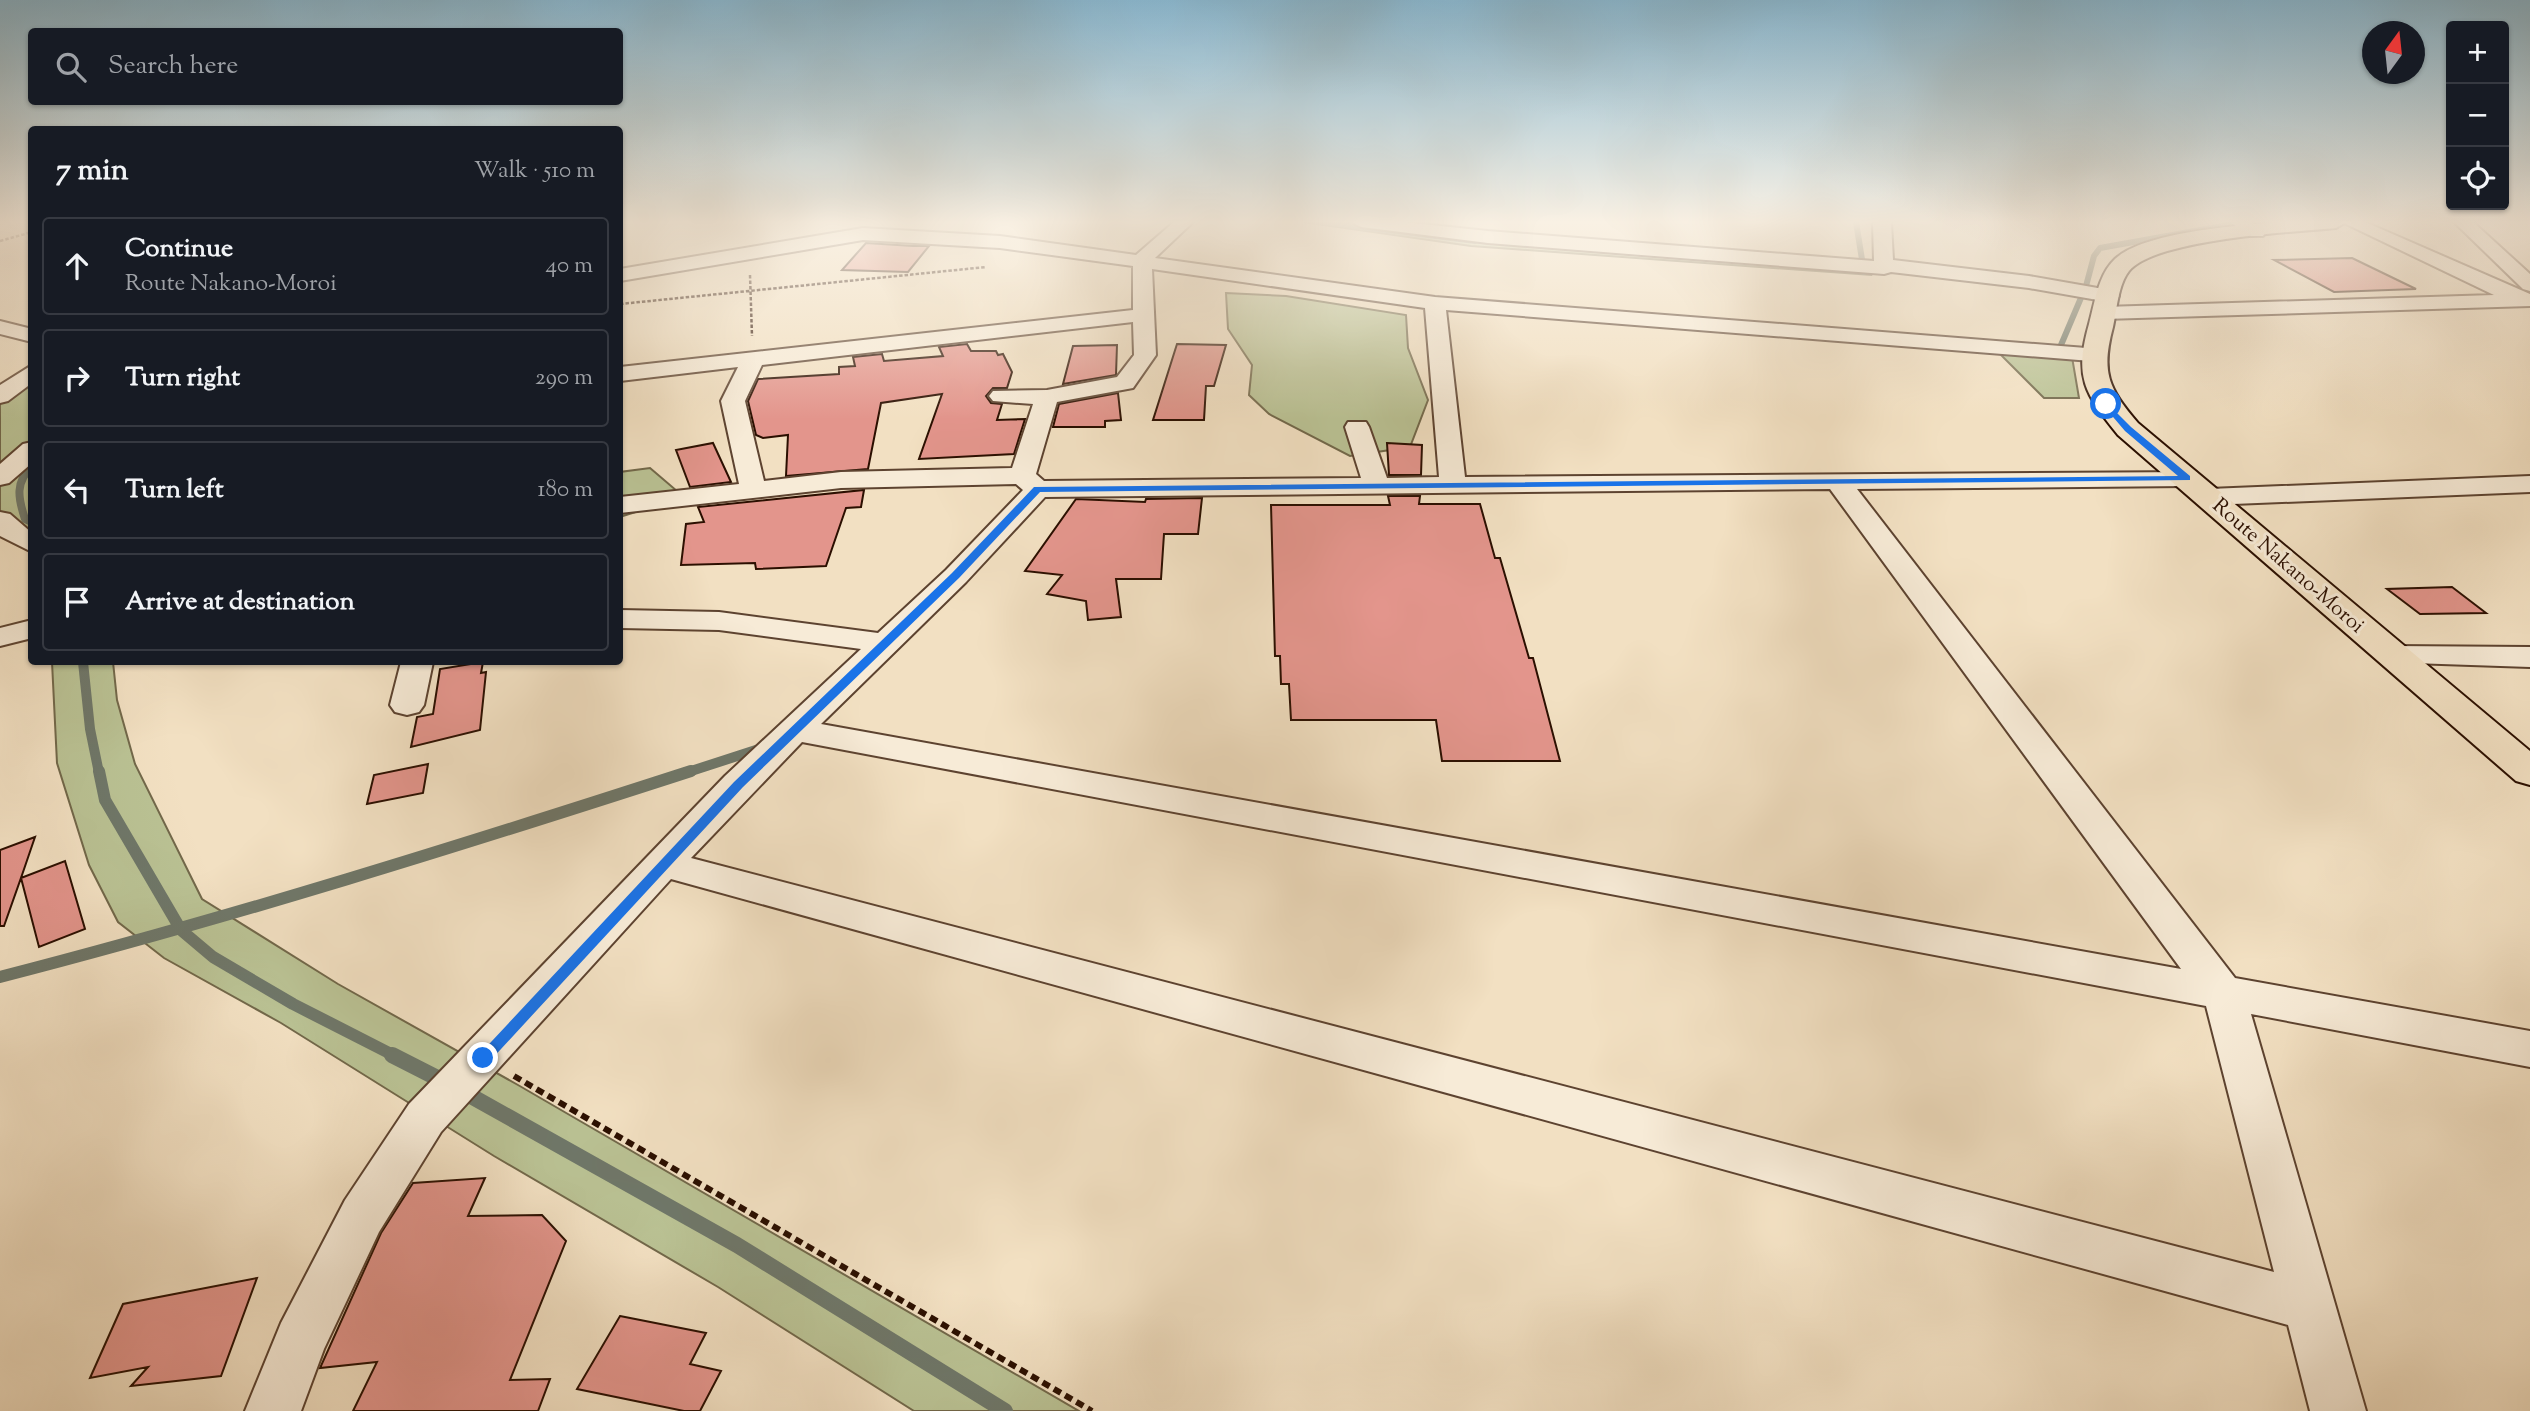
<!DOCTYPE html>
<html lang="en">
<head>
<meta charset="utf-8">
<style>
  body { margin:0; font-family:"Sorts Mill Goudy",serif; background:#20242c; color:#f1f3f6 }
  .controls { position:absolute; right:21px; top:21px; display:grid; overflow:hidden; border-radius:7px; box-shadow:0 2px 5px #0004 }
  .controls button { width:63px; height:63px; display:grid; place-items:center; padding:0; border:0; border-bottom:2px solid #363941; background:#171b24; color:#f1f3f6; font:35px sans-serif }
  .compass { position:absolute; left:2362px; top:21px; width:63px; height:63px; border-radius:50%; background:#171b24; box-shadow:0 2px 5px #0004; rotate:15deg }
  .stop { position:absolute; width:21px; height:21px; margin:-16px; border:5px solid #1a73e8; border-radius:50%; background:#fff }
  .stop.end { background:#1a73e8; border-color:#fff; box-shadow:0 2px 7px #0008 }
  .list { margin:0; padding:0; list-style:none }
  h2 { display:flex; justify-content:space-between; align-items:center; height:91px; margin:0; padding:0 28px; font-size:30px }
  h2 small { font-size:23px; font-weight:400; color:#9ea1a6 }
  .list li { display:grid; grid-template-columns:46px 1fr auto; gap:21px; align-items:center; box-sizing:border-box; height:98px; margin:0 14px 14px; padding:0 14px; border:2px solid #363941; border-radius:7px }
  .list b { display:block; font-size:26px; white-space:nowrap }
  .list p { margin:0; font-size:23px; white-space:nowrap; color:#9ea1a6 }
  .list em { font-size:23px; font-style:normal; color:#9ea1a6 }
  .icon { flex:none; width:38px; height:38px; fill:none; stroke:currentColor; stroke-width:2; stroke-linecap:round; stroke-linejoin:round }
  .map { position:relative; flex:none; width:2530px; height:1411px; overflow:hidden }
  .search { position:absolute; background:#171b24; box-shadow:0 2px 5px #0004; left:28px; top:28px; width:595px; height:77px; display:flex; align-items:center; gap:18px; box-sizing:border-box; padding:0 24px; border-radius:7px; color:#9ea1a6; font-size:26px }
  .panel { position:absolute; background:#171b24; box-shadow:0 2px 5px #0004; left:28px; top:126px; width:595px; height:539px; border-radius:7px }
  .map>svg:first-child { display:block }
  .green { fill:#bac294; stroke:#72684a; stroke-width:2 }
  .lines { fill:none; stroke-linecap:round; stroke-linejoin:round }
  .stream-far4 { stroke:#6f7769; stroke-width:6 }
  .stream-far3 { stroke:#6f7769; stroke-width:8 }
  .stream-far2 { stroke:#6f7769; stroke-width:10 }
  .stream-far1 { stroke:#6f7769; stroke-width:12 }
  .stream { stroke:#6f7769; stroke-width:16 }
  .building { fill:#e3958c; stroke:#2b0f00; stroke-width:2 }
  .minor-casing { stroke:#5d4330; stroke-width:4 }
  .major-casing { stroke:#2b0f00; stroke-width:4 }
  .path-far1 { stroke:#2b0f00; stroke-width:2.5; stroke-dasharray:3.5 2; stroke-linecap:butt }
  .path { stroke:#2b0f00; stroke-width:6; stroke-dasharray:8 5; stroke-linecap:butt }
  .minor { fill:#f7ebd7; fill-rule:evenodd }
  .major { fill:#f2e0c2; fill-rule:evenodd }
  .route { fill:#1a73e8 }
  .labels { text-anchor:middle; stroke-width:6; stroke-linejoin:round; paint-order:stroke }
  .far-street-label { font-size:21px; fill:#2b0f00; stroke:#f7ebd7 }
</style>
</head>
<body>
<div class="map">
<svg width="2530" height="1411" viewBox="0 0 2530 1411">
  <rect width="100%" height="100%" fill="#f2e0c2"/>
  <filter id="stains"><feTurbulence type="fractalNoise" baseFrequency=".00286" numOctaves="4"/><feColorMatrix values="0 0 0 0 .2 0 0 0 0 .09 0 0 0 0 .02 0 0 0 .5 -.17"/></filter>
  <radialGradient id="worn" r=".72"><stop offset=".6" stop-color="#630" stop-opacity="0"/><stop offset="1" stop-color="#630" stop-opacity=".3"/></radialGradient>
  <path class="green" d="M1303,222H1367L1457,236L1868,267L1871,275L1471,246Z
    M1226,293L1286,296L1406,315L1408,348L1428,400L1410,447L1350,456L1269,414L1249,395L1252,365L1228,329Z
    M1997,351L2072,357L2079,398H2044Z
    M31,377V544L0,518V393Z
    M650,468L684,497L620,517V472Z
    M52,662H113L117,700L135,764L202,899L338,984L518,1085L1079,1411H914L718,1287L494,1156L281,1023L164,958L118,922L89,865L57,763Z"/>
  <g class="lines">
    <path class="stream-far4" d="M1322,222L1475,241
      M1856,222L1864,272
      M2061,345L2086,286L2094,256L2100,248L2245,222"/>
    <path class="stream-far3" d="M32,466C15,482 18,498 25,519L32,522"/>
    <path class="stream-far2" d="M83,662L90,729L99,773
      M685,773L762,748"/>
    <path class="stream-far1" d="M99,771L105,800L181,930L213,957L293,1004L395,1056
      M0,977C233,917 462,845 691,771"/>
    <path class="stream" d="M392,1055L447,1083
      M462,1091L737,1245L1005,1411"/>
  </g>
  <path class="building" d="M866,243L913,246H929L908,272L842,270Z
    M2352,258L2416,289L2334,292L2274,260Z
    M967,344L971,351H996L998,355L1003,354L1012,372L1007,388H993L986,396L991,403L1002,404L997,420L1025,419L1014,454L919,459L942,394L881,403L868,469L786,476L788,435L763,438L756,435L748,401L758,379L839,374V367L855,366L853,357L882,354L884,361L943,356L939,347Z
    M1177,344L1226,345L1214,386H1206L1204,420H1153Z
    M1117,345L1116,375L1063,384L1073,346Z
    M1118,393L1121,420L1105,421V427H1053L1059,404Z
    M713,443L731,482L690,487L676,450Z
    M1387,443L1422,445L1421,475H1389Z
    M864,490L861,507L846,508L826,566L756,569L755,563L681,565L686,524L704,522L698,507Z
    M1388,496H1420L1419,504H1480L1495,558H1500L1529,658H1533L1560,761H1442L1436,720H1291L1289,684H1281L1280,656H1275L1271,505H1390Z
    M1202,498L1198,534H1164L1161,579H1116L1121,617L1088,620L1086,601L1047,594L1062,575L1025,571L1076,499L1145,502L1146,499Z
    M2452,587L2486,613L2420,614L2387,589Z
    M483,662L481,673L486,672L480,730L411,747L417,717L433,714L440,669Z
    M428,764L423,793L367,804L374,775Z
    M35,837L21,878L65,861L85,929L39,947L21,878L4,926H0V850Z
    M485,1178L468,1216L542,1215L566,1241L510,1380L550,1379L538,1411H353L377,1362L320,1368L381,1233L413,1183Z
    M257,1278L221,1376L131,1386L148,1367L90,1378L123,1304Z
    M620,1316L706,1333L690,1364L721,1371L700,1411H684L577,1389Z"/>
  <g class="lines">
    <defs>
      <path id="minor" d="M1174,222H1193L1155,258L1435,297L2099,349L2102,354L2099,359L2091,361L1446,310L1465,477L2196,472L2200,478L2196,484L2187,486L1857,489L2235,978L2530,1031V1067L2251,1014L2366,1411H2310L2288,1325L671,879L441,1132L379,1232L324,1349L301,1411H245L281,1323L345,1200L409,1104L725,776L861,649L719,630L620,628V610L719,612L878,633L946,570L1023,490L1016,484L841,488L620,513V497L739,484L721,401L738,367L620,381V367L1133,310V266L1000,248L863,240L620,281V269L863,228L1000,236L1136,255ZM1152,269L1425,308L1439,477L1387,478L1369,427L1366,422H1348L1345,427L1361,478L1044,481L1036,474L1057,402L1133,388L1156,355ZM1133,322L1134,355L1117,377L1047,390L993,391L989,396L993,401L1033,404L1012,468L841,472L764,481L745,401L762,365ZM1830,489L2181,969L821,724L966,582L1045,497ZM802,742L2206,1006L2274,1272L691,858Z
        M1352,222H1403L1488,231L1874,261L1873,222H1891L1893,260L2029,276L2109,290L2119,296L2109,302L2029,288L1891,272L1884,274L1488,243L1361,227Z
        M2230,222H2251L2266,232L2263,236H2251Z
        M2342,222H2365L2530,294V306L2104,319L2094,313L2104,307L2494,295Z
        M2454,222H2473L2530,274V291L2523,289Z
        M0,321L32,329V342L0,334Z
        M32,365V383L8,401L0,403V385Z
        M32,442V463L9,483L0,485V464L23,444Z
        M2530,476V492L2209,505L2200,503L2196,497L2200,491L2209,489Z
        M0,512L10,514L32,533V552L0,536Z
        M32,620V638L0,646V628Z
        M2393,646L2530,647V667L2382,662L2377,655L2382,648Z
        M401,662H433L424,705L419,712L407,715L395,712L390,705Z"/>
      <path id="major" d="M2276,222H2346L2336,228C2294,232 2155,239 2129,271C2118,285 2117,309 2113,327C2101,372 2108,388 2138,423L2530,751V785L2516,781L2118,435C2084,393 2074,377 2089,324C2095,302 2098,275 2115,259C2144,232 2236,226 2276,222Z"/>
    </defs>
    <use href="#minor" class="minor-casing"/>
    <use href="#major" class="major-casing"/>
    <path class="path-far1" d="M0,241L32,232
      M750,275L752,336
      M620,304L986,267"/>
    <path class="path" d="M514,1076L1092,1411"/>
    <use href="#minor" class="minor"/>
    <use href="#major" class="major"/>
  </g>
  <linearGradient id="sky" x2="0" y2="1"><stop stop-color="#89b8d1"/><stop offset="0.53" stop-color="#f9f1e4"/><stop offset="1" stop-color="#f9f1e4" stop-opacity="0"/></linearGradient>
  <rect width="2530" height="419" fill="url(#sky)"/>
  <path class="route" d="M2106,402L2131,427L2190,476V480L1040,492L959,578L743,787L489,1062L483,1064L476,1058L734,782L952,573L1034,487L2178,476L2125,431L2102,404Z"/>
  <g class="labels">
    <g class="far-street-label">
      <text transform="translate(2289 565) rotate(41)" y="7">Route Nakano-Moroi</text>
    </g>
  </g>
  <rect width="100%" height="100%" filter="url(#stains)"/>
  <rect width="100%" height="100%" fill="url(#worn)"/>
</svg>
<div class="controls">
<button>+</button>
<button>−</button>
<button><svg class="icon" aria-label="locate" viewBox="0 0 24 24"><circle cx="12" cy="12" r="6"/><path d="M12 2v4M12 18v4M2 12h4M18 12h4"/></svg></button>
</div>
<svg class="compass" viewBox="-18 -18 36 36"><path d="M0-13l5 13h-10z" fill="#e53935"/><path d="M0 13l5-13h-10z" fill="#9ea1a6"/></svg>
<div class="stop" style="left:2106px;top:404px"></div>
<div class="stop end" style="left:483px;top:1058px"></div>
<div class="search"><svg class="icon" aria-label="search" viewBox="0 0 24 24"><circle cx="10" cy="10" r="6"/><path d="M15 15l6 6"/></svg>Search here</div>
<section class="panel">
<h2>7 min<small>Walk · 510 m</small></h2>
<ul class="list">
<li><svg class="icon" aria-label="ahead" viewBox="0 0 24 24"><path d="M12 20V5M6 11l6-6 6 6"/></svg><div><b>Continue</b><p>Route Nakano-Moroi</p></div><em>40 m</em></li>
<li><svg class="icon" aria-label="right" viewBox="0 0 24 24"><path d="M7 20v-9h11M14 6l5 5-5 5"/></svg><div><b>Turn right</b></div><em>290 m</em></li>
<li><svg class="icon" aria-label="left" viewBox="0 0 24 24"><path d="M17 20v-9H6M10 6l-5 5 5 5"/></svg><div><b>Turn left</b></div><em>180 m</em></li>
<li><svg class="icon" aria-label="arrive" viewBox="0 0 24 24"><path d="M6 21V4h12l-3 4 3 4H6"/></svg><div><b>Arrive at destination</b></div></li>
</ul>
</section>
</div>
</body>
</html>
